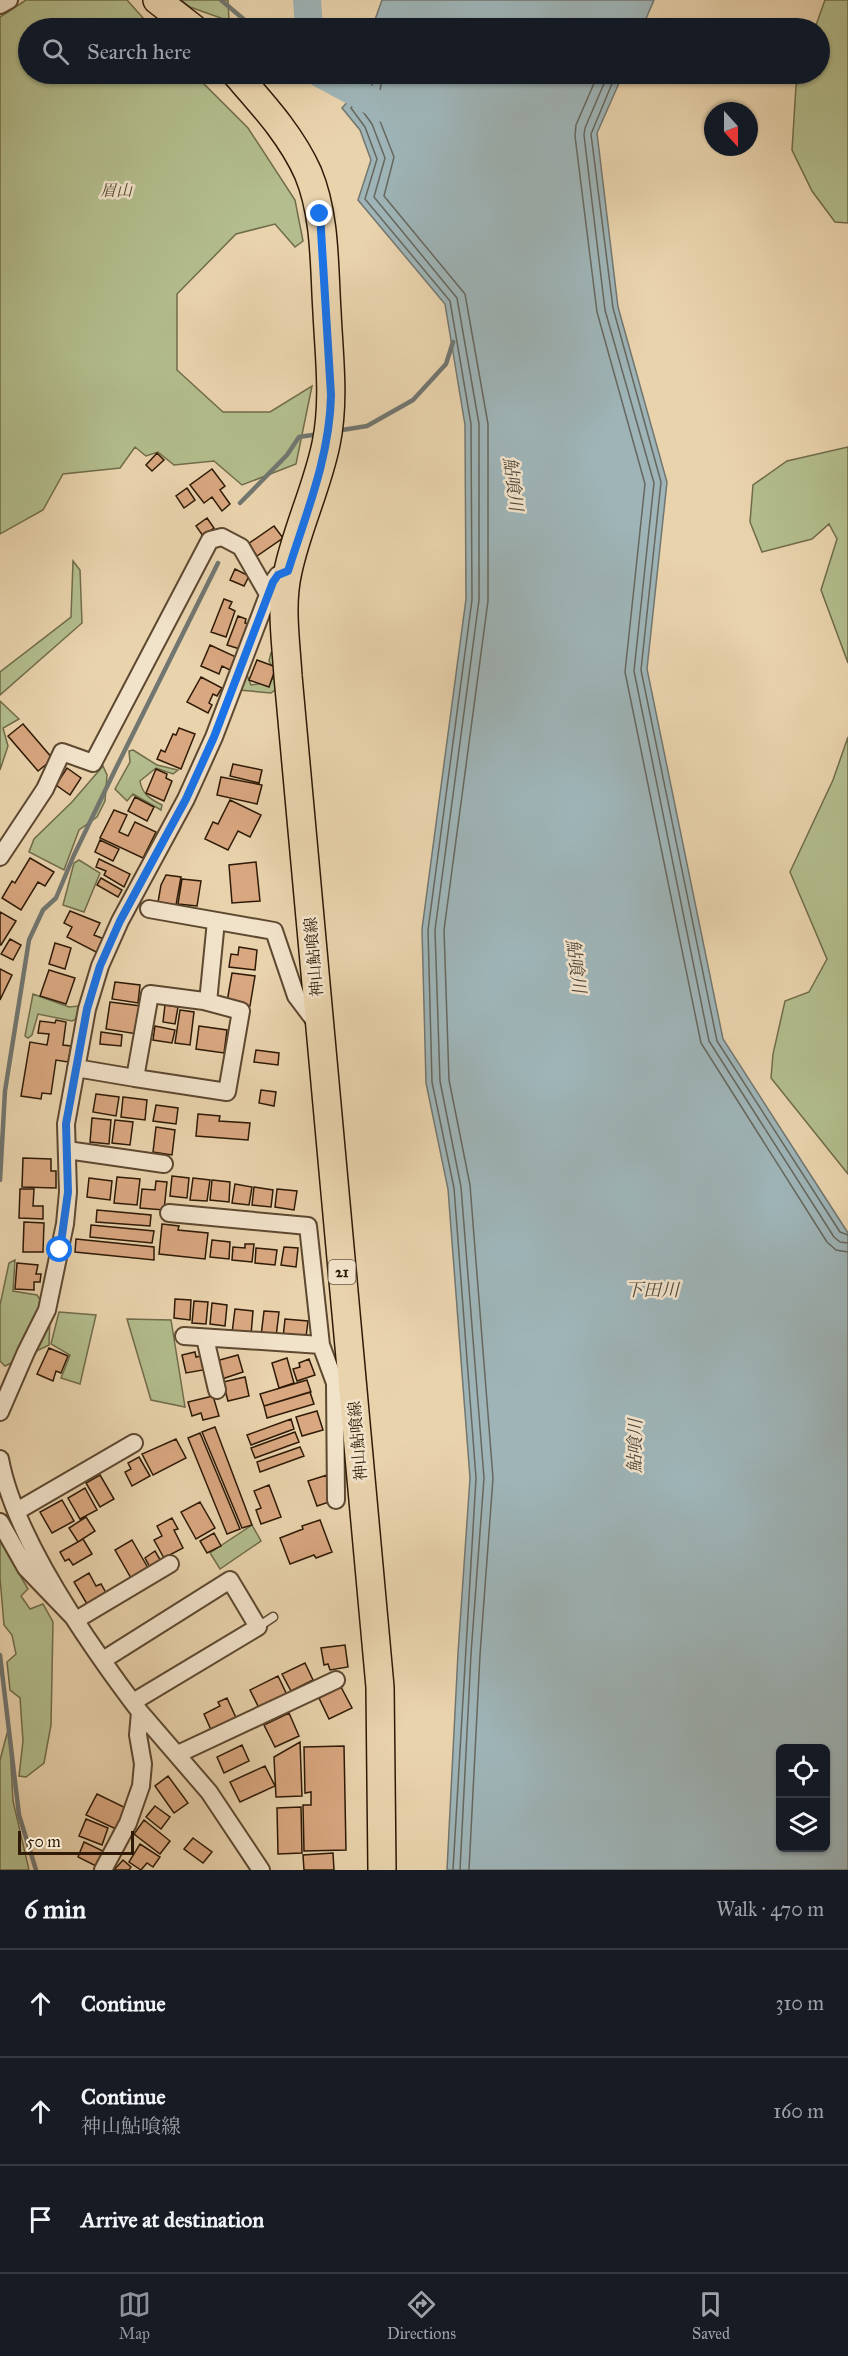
<!DOCTYPE html>
<html lang="en">
<head>
<meta charset="utf-8">
<style>
  body { margin:0; font-family:"IM FELL Great Primer","Noto Serif JP",serif; background:#20242c; color:#f1f3f6 }
  .controls { position:absolute; right:18px; bottom:18px; display:grid; overflow:hidden; border-radius:9px; box-shadow:0 2px 4px #0004 }
  .controls button { width:54px; height:54px; display:grid; place-items:center; padding:0; border:0; border-bottom:2px solid #363941; background:#171b24; color:#f1f3f6; font:30px sans-serif }
  .compass { position:absolute; left:704px; top:102px; width:54px; height:54px; border-radius:50%; background:#171b24; box-shadow:0 2px 4px #0004; rotate:159deg }
  .scale { position:absolute; left:18px; bottom:15px; width:116px; box-sizing:border-box; padding-left:6px; border:3px solid #2e1a06; border-top:0; font-size:16px; line-height:21px; white-space:nowrap; color:#2e1a06; -webkit-text-stroke:4px #f1e2ca; paint-order:stroke }
  .stop { position:absolute; width:18px; height:18px; margin:-14px; border:4px solid #1a73e8; border-radius:50%; background:#fff }
  .stop.end { background:#1a73e8; border-color:#fff; box-shadow:0 2px 6px #0008 }
  .list { margin:0; padding:0; list-style:none }
  h2 { display:flex; justify-content:space-between; align-items:center; height:78px; margin:0; padding:0 24px; font-size:26px }
  h2 small { font-size:20px; font-weight:400; color:#9ea1a6 }
  .list li { display:grid; grid-template-columns:39px 1fr auto; gap:18px; align-items:center; box-sizing:border-box; height:108px; padding:0 24px; border-top:2px solid #363941 }
  .list b { display:block; font-size:22px; white-space:nowrap }
  .list p { margin:0; font-size:20px; white-space:nowrap; color:#9ea1a6 }
  .list em { font-size:20px; font-style:normal; color:#9ea1a6 }
  .icon { flex:none; width:33px; height:33px; fill:none; stroke:currentColor; stroke-width:2; stroke-linecap:round; stroke-linejoin:round }
  .map { position:relative; flex:none; width:848px; height:1870px; overflow:hidden }
  .search { position:absolute; background:#171b24; box-shadow:0 2px 4px #0004; left:18px; right:18px; top:18px; height:66px; display:flex; align-items:center; gap:15px; box-sizing:border-box; padding:0 21px; border-radius:33px; color:#9ea1a6; font-size:22px }
  .sheet { height:402px; background:#171b24 }
  nav { display:flex; justify-content:space-around; align-items:center; box-sizing:border-box; height:84px; border-top:2px solid #363941; background:#171b24; font-size:16px; color:#9ea1a6 }
  nav a { display:grid; justify-items:center; gap:3px }
  nav .on { color:#8c9099 }
  .map>svg:first-child { display:block }
  .green { fill:#b3bd8d; stroke:#706c4a; stroke-width:1.5 }
  .water { fill:#9eb4b7; stroke:#717670; stroke-width:1.5; fill-rule:evenodd }
  .lines { fill:none; stroke-linecap:round; stroke-linejoin:round }
  .shore { stroke:#66675e; stroke-width:1.5 }
  .stream { stroke:#717670; stroke-width:4.5 }
  .river { stroke:#9eb4b7; stroke-width:28 }
  .building { fill:#d9a780; stroke:#2e1a06; stroke-width:1.5 }
  .lane-casing { stroke:#5d4830; stroke-width:11 }
  .street-casing { stroke:#5d4830; stroke-width:20 }
  .primary-casing { stroke:#2e1a06; stroke-width:30 }
  .lane { stroke:#f1e2ca; stroke-width:8 }
  .street { stroke:#f1e2ca; stroke-width:16 }
  .primary { stroke:#e9d3ad; stroke-width:27 }
  .route { stroke:#1a73e8; stroke-width:8 }
  .labels { text-anchor:middle; stroke-width:5; stroke-linejoin:round; paint-order:stroke }
  .shield { fill:#f1e2ca; stroke:#685641; stroke-width:1.5 }
  .shield-label { font-size:15px; font-weight:bold; fill:#2e1a06 }
  .park-label { font-size:16px; font-style:italic; fill:#564b2e; stroke:#f1e2ca }
  .street-label { font-size:16px; fill:#2e1a06; stroke:#f1e2ca }
  .water-label { font-size:18px; font-style:italic; fill:#50483b; stroke:#f1e2ca }
</style>
</head>
<body>
<div class="map">
<svg width="848" height="1870" viewBox="0 0 848 1870">
  <rect width="100%" height="100%" fill="#e9d3ad"/>
  <filter id="stains"><feTurbulence type="fractalNoise" baseFrequency=".00333" numOctaves="4"/><feColorMatrix values="0 0 0 0 .2 0 0 0 0 .09 0 0 0 0 .02 0 0 0 .5 -.17"/></filter>
  <radialGradient id="worn" r=".72"><stop offset=".6" stop-color="#630" stop-opacity="0"/><stop offset="1" stop-color="#630" stop-opacity=".3"/></radialGradient>
  <path class="green" d="M26,0H127L152,28H28V74H194L248,128L295,200L303,241L295,247L275,224L236,234L177,294V370L223,412H270L312,386L296,464L242,485L214,461L174,465L158,452L146,456L135,447L120,468L63,474L43,510L0,534V17Z
    M181,0H228L229,21L190,7Z
    M825,0H848V223L835,222L812,191L792,150L796,86L800,74H820V28H815Z
    M848,447V663L821,590L837,539L829,524L812,539L762,552L750,522L753,485L787,461Z
    M73,561L80,570L82,623L0,695V672L71,617Z
    M271,653L278,657L279,687L271,693L239,690L243,676L247,675L251,685L266,683L274,678L273,668L269,661Z
    M0,701L19,719L3,728L8,746L0,770Z
    M848,737V1174L771,1078L773,1054L785,1001L809,992L827,959L790,872L833,780Z
    M133,750L157,765L178,770L173,774L156,768L140,781C142,794 150,799 162,805L161,810L133,794L127,801L115,789L130,762L129,751Z
    M103,766L107,775L105,801L97,817L79,830L64,870L29,852L34,839L72,802Z
    M79,860L100,873L84,912L63,905L74,863Z
    M33,994L69,1007L79,1006L76,1019L72,1021L38,1014L32,1035L28,1038L25,1036Z
    M15,1260L13,1291L37,1295L50,1315L49,1345L5,1366L0,1361V1305L9,1263Z
    M59,1312L96,1315L80,1384L61,1378L70,1355L51,1344Z
    M127,1319L171,1320L185,1407L151,1400Z
    M252,1525L261,1541L220,1569L210,1553Z
    M0,1541L28,1589L21,1596L30,1609L43,1604L53,1622L51,1725L44,1763L26,1777L19,1776L23,1741L20,1698L10,1690L7,1662L16,1654L12,1635L4,1625L0,1578Z
    M9,1726L13,1801L29,1870H0V1760Z"/>
  <path class="water" d="M382,0H654L642,28H372Z
    M361,74H623L597,133L618,307L667,482L647,669L723,1039L848,1233V1870H447L458,1653L470,1478L448,1189L426,1083L422,929L466,599L465,425L445,304L358,200L371,160L360,130L342,108L357,91ZM780,1748H826V1848H780Z"/>
  <g class="lines">
    <path class="shore" d="M366,74L363,93L351,108L365,127L377,159L365,199L450,301L471,424L472,600L428,930L432,1082L454,1188L476,1478L453,1870
      M374,74L370,95L361,109L372,124L385,158L374,197L457,298L479,424V600L435,930L440,1081L461,1187L484,1478L471,1654L460,1870
      M383,74L379,96L373,109L380,121L394,157L384,196L465,294L488,424V601L444,930L449,1080L470,1185L493,1478L480,1655L469,1870
      M598,74L576,125L575,136L597,312L645,484L625,672L701,1043L827,1242L836,1250L848,1252
      M608,74L585,128L584,135L605,310L654,483L634,671L709,1041L834,1237L840,1242L848,1243
      M616,74L591,134L613,308L661,482L641,670L717,1041L840,1232L848,1235"/>
    <path class="stream" d="M221,0L254,28
      M336,431L367,426L413,400L446,364L453,342
      M240,503L287,455L299,437L319,434
      M0,1180L5,1091L29,940L43,910L56,898L74,855L116,768L218,563
      M0,1655L19,1815L36,1870"/>
    <path class="river" d="M307,0L309,28
      M321,74L390,111"/>
  </g>
  <path class="building" d="M157,453L164,460L152,471L146,465Z
    M212,469L225,486L220,490L230,504L222,511L212,497L204,503L190,485Z
    M187,488L195,500L184,508L176,496Z
    M207,518L214,528L203,536L196,526Z
    M274,526L283,538L257,556L248,544Z
    M235,569L249,576L244,586L230,580Z
    M224,599L232,602L229,608L235,611L226,637L211,632Z
    M238,616L246,619L245,623L252,625L243,650L227,645Z
    M210,645L236,657L230,670L222,666L219,674L201,666Z
    M257,660L276,667L269,687L249,680Z
    M201,677L222,688L217,696L213,694L209,703L212,705L208,713L187,702Z
    M23,724L53,759L38,771L8,736Z
    M179,728L195,734L181,769L157,759L161,750L165,752L173,734L176,735Z
    M233,764L262,770L259,783L230,776Z
    M67,768L81,778L70,795L56,785Z
    M156,769L167,774L166,778L172,781L164,801L146,793Z
    M221,777L262,785L257,804L217,795Z
    M135,797L154,807L147,821L128,811Z
    M230,800L261,815L250,837L238,831L228,850L205,839L213,822L218,824Z
    M114,810L127,815L119,832L128,836L135,822L156,832L143,858L100,838Z
    M100,840L119,849L113,861L95,852Z
    M30,858L54,872L45,886L38,882L21,910L2,898L12,881L15,883Z
    M99,859L130,874L124,887L104,875L106,871L96,867Z
    M256,862L260,901L232,903L229,865Z
    M166,875L181,877L176,905L158,902L161,885Z
    M101,878L122,890L118,897L97,885Z
    M182,879L201,881L197,906L178,904Z
    M70,911L100,923L94,935L104,939L98,953L67,937L72,927L64,923Z
    M0,912L16,921L1,945H0Z
    M10,939L21,945L13,960L1,954Z
    M55,943L71,948L65,969L49,964Z
    M239,947L257,950L255,970L229,967L231,954L238,955Z
    M0,969L12,975L0,1000Z
    M49,970L75,978L66,1004L40,996Z
    M232,973L255,976L250,1006L227,1002Z
    M115,982L140,985L138,1003L112,999Z
    M110,1002L141,1006L137,1034L106,1029Z
    M165,1005L178,1007L175,1024L163,1022Z
    M180,1010L194,1012L190,1045L175,1043Z
    M56,1020L66,1022L63,1045L71,1046L68,1062L56,1060L51,1094L42,1093L41,1099L21,1096L30,1042L47,1045L49,1034L38,1033L40,1021L55,1023Z
    M155,1026L175,1030L172,1043L153,1040Z
    M199,1026L227,1030L224,1053L196,1049Z
    M101,1032L122,1035L121,1046L100,1044Z
    M256,1050L279,1053L278,1065L254,1062Z
    M261,1090L276,1092L274,1106L259,1103Z
    M96,1094L119,1097L116,1116L93,1112Z
    M123,1097L147,1100L145,1120L121,1117Z
    M156,1105L178,1108L176,1124L153,1121Z
    M198,1114L220,1116L219,1121L250,1123L248,1140L196,1136Z
    M92,1118L111,1120L109,1144L90,1142Z
    M115,1120L133,1122L130,1145L112,1143Z
    M156,1127L175,1130L172,1155L153,1152Z
    M23,1158L51,1159V1171H56V1188L22,1187Z
    M172,1176L189,1178L187,1198L170,1196Z
    M117,1177L140,1179L137,1205L114,1203Z
    M89,1178L112,1181L110,1200L87,1197Z
    M193,1178L210,1180L207,1201L190,1200Z
    M212,1180L230,1182L229,1202L210,1200Z
    M156,1181L167,1182L164,1210L140,1208L142,1189L155,1190Z
    M235,1184L252,1187L249,1205L232,1203Z
    M254,1187L273,1190L271,1207L252,1205Z
    M20,1189H34L33,1206H43V1219L19,1218Z
    M277,1189L297,1191L294,1210L275,1207Z
    M97,1210L151,1215L150,1226L96,1222Z
    M24,1222L44,1223L43,1252H23Z
    M162,1224L179,1226L178,1230L208,1233L205,1259L159,1254Z
    M91,1225L154,1231L152,1243L90,1237Z
    M76,1239L154,1247V1260L75,1252Z
    M212,1240L230,1242L229,1259L210,1257Z
    M245,1244H254L252,1262L232,1260L233,1247L245,1248Z
    M284,1247L298,1248L296,1267L281,1265Z
    M256,1248L277,1250L275,1265L255,1263Z
    M17,1263L38,1265L36,1274H41L40,1282H34V1290L15,1289Z
    M175,1299L191,1300L190,1320L174,1318Z
    M194,1301L208,1302L206,1324L192,1323Z
    M212,1303L227,1305L225,1326L210,1324Z
    M235,1309L253,1311L251,1335L232,1333Z
    M264,1311L279,1312L276,1337L261,1336Z
    M285,1319L308,1321L306,1337L283,1338Z
    M49,1348L68,1356L61,1373L56,1371L53,1381L37,1374Z
    M195,1352L196,1357L201,1356L203,1370L186,1373L182,1355Z
    M238,1355L243,1372L222,1379L216,1361Z
    M287,1358L294,1383L279,1388L272,1363Z
    M309,1359L315,1375L297,1381L293,1369L300,1367L299,1363Z
    M245,1377L249,1396L228,1401L223,1382Z
    M307,1380L311,1392L264,1406L260,1394Z
    M310,1392L314,1404L267,1418L264,1406Z
    M213,1396L219,1416L203,1420L201,1413L192,1416L188,1402Z
    M317,1411L323,1430L302,1436L296,1417Z
    M291,1419L294,1429L251,1445L247,1435Z
    M215,1427L252,1525L242,1528L202,1432Z
    M295,1432L299,1442L255,1458L251,1448Z
    M200,1433L240,1529L227,1534L188,1438Z
    M176,1439L186,1458L153,1475L142,1454Z
    M300,1447L304,1456L260,1472L257,1462Z
    M139,1457L150,1476L132,1486L125,1472L131,1469L128,1463Z
    M100,1475L114,1499L100,1507L86,1483Z
    M327,1475L329,1502L317,1506L308,1481Z
    M269,1485L281,1517L261,1524L256,1510L261,1508L254,1491Z
    M85,1488L97,1510L80,1519L68,1498Z
    M62,1500L74,1521L52,1533L40,1512Z
    M200,1502L215,1528L196,1539L181,1512Z
    M86,1517L95,1531L78,1542L69,1528Z
    M172,1518L178,1529L174,1530L183,1548L164,1558L154,1540L162,1536L157,1526Z
    M320,1520L332,1552L316,1558L314,1555L290,1564L280,1538L303,1529L302,1526Z
    M214,1533L221,1546L207,1553L200,1541Z
    M83,1539L92,1554L73,1565L69,1559L65,1561L60,1552Z
    M132,1540L148,1568L131,1578L115,1550Z
    M155,1551L162,1563L151,1569L145,1558Z
    M89,1573L96,1586L101,1584L109,1598L90,1609L74,1582Z
    M345,1645L348,1667L330,1670L328,1664L324,1665L321,1648Z
    M305,1663L313,1680L291,1691L282,1674Z
    M278,1676L288,1697L260,1710L250,1690Z
    M341,1687L352,1708L329,1719L319,1698Z
    M227,1698L237,1720L212,1732L204,1714L220,1706L218,1702Z
    M289,1713L299,1736L275,1747L264,1725Z
    M300,1742L302,1796L276,1797L274,1757Z
    M242,1745L249,1761L224,1773L217,1757Z
    M344,1746L346,1850L304,1851L303,1805H311V1792L305,1793L304,1747Z
    M265,1766L275,1786L240,1802L230,1782Z
    M168,1776L188,1803L174,1813L155,1786Z
    M97,1794L126,1808L116,1829L86,1815Z
    M155,1806L170,1817L161,1829L146,1817Z
    M301,1807L302,1853L278,1854L277,1808Z
    M86,1819L108,1828L102,1845L79,1836Z
    M144,1820L170,1841L160,1854L134,1834Z
    M193,1838L212,1852L203,1863L184,1849Z
    M84,1842L103,1851L96,1866L78,1857Z
    M140,1844L160,1857L153,1867L147,1863L141,1870L129,1862Z
    M333,1853L334,1870H304L303,1855Z
    M123,1860L131,1867L129,1870H114Z"/>
  <g class="lines">
    <defs>
      <path id="lane" d="M258,1627L273,1617"/>
      <path id="street" d="M0,5L9,0
        M0,857L45,789L62,752L93,763L210,540L222,537L241,547L268,594
        M149,909L274,931L296,996L318,1025
        M208,1002L216,921
        M76,1068L135,1078L150,994L204,1001L241,1011L227,1092L135,1078
        M67,1150L164,1164
        M169,1213L308,1226L321,1345
        M184,1336L321,1345L335,1383L352,1382
        M205,1338L217,1390
        M335,1383L336,1500
        M0,1412L26,1352L47,1310L65,1224L68,1192L66,1124L87,1009L100,966L120,921L186,799L214,737L273,582L278,575L288,571
        M0,1459C15,1540 90,1646 140,1712L138,1735L143,1764L141,1786L128,1823L103,1870
        M17,1511L134,1443
        M0,1522L26,1568L76,1620L170,1564
        M103,1660L230,1580L258,1627L133,1702
        M140,1712L209,1792L261,1870
        M178,1754L336,1680"/>
      <path id="primary" d="M157,0L193,28
        M236,74C263,105 291,135 308,173C326,216 324,267 327,312C329,356 335,401 326,444C317,488 297,528 288,571C280,605 286,642 288,676L380,1687L382,1870"/>
    </defs>
    <use href="#lane" class="lane-casing"/>
    <use href="#street" class="street-casing"/>
    <use href="#primary" class="primary-casing"/>
    <use href="#lane" class="lane"/>
    <use href="#street" class="street"/>
    <use href="#primary" class="primary"/>
  </g>
  <g class="lines">
    <path class="route" d="M60,1250L68,1192L66,1124L87,1009L100,966L120,921L186,799L214,737L273,582L278,575L288,571C306,514 330,456 331,395L320,214"/>
  </g>
  <g class="labels">
    <rect class="shield" x="328.5" y="1260" width="27" height="24" rx="4.5"/>
    <g class="shield-label">
      <text x="342" y="1277">21</text>
    </g>
    <g class="park-label">
      <text x="116" y="196">眉山</text>
    </g>
    <g class="street-label">
      <text transform="translate(313 957) rotate(-95)" y="6">神山鮎喰線</text>
      <text transform="translate(357 1441) rotate(-95)" y="6">神山鮎喰線</text>
    </g>
    <g class="water-label">
      <text transform="translate(513 484) rotate(83)" y="6">鮎喰川</text>
      <text transform="translate(576 966) rotate(83)" y="6">鮎喰川</text>
      <text x="652" y="1296">下田川</text>
      <text transform="translate(635 1446) rotate(-89)" y="6">鮎喰川</text>
    </g>
  </g>
  <rect width="100%" height="100%" filter="url(#stains)"/>
  <rect width="100%" height="100%" fill="url(#worn)"/>
</svg>
<div class="controls">
<button><svg class="icon" aria-label="locate" viewBox="0 0 24 24"><circle cx="12" cy="12" r="6"/><path d="M12 2v4M12 18v4M2 12h4M18 12h4"/></svg></button>
<button><svg class="icon" aria-label="layers" viewBox="0 0 24 24"><path d="M12 4l9 5-9 5-9-5zM3 14l9 5 9-5"/></svg></button>
</div>
<svg class="compass" viewBox="-18 -18 36 36"><path d="M0-13l5 13h-10z" fill="#e53935"/><path d="M0 13l5-13h-10z" fill="#9ea1a6"/></svg>
<div class="scale">50 m</div>
<div class="stop" style="left:60px;top:1250px"></div>
<div class="stop end" style="left:320px;top:214px"></div>
<div class="search"><svg class="icon" aria-label="search" viewBox="0 0 24 24"><circle cx="10" cy="10" r="6"/><path d="M15 15l6 6"/></svg>Search here</div>
</div>
<section class="sheet">
<h2>6 min<small>Walk · 470 m</small></h2>
<ul class="list">
<li><svg class="icon" aria-label="ahead" viewBox="0 0 24 24"><path d="M12 20V5M6 11l6-6 6 6"/></svg><div><b>Continue</b></div><em>310 m</em></li>
<li><svg class="icon" aria-label="ahead" viewBox="0 0 24 24"><path d="M12 20V5M6 11l6-6 6 6"/></svg><div><b>Continue</b><p>神山鮎喰線</p></div><em>160 m</em></li>
<li><svg class="icon" aria-label="arrive" viewBox="0 0 24 24"><path d="M6 21V4h12l-3 4 3 4H6"/></svg><div><b>Arrive at destination</b></div></li>
</ul>
</section>
<nav>
<a class="on"><svg class="icon" aria-label="map" viewBox="0 0 24 24"><path d="M3 6l6-2 6 2 6-2v14l-6 2-6-2-6 2zM9 4v14M15 6v14"/></svg>Map</a>
<a><svg class="icon" aria-label="directions" viewBox="0 0 24 24"><path d="M12 3l9 9-9 9-9-9zM9 14v-3h6M13 9l2 2-2 2"/></svg>Directions</a>
<a><svg class="icon" aria-label="saved" viewBox="0 0 24 24"><path d="M7 4h10v16l-5-4-5 4z"/></svg>Saved</a>
</nav>
</body>
</html>
